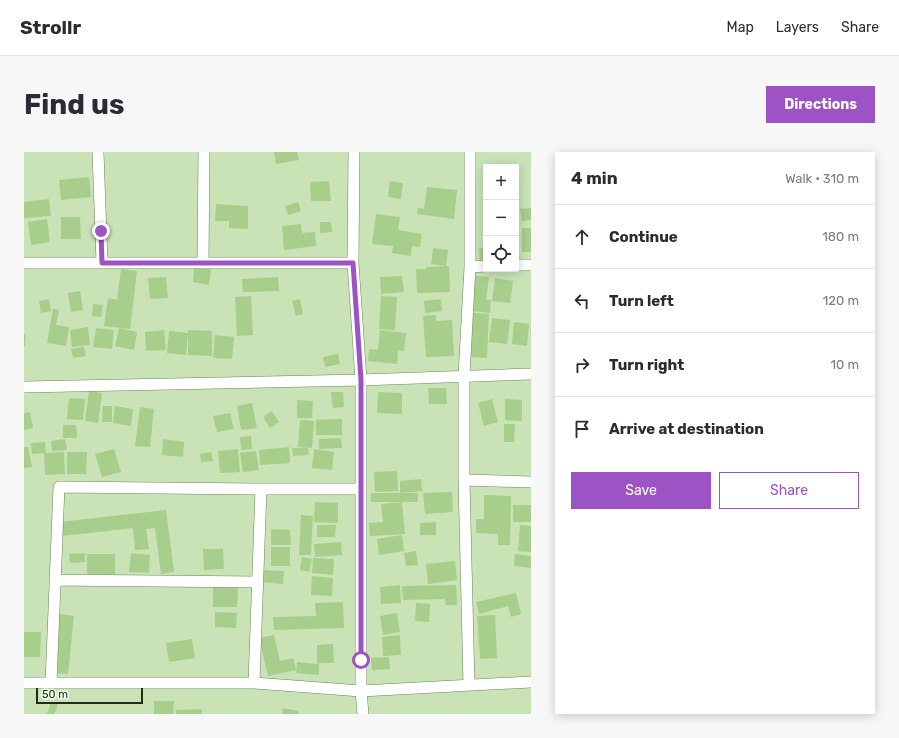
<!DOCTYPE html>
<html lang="en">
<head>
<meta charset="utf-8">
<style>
  body { margin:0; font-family:Rubik,sans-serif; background:#f7f7f7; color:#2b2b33 }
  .controls { position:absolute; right:12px; top:12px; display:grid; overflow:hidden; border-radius:0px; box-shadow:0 2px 10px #0003 }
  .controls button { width:36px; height:36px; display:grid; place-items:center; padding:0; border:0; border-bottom:1px solid #e1e1e2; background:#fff; color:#2b2b33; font:20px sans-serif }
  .scale { position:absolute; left:12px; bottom:10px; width:107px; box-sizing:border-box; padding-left:4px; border:2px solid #212b1a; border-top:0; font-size:11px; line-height:14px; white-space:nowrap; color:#212b1a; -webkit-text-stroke:3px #f2ffe9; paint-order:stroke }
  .stop { position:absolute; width:12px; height:12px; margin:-9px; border:3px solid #9e53c5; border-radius:50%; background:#fff }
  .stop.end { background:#9e53c5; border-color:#fff; box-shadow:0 1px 4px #0008 }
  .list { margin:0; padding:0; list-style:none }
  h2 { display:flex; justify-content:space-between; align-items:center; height:52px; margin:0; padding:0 16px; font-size:17px }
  h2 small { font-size:13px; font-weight:400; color:#7c7c81 }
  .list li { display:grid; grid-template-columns:26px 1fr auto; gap:12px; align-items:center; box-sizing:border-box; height:64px; padding:0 16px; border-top:1px solid #e1e1e2 }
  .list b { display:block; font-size:15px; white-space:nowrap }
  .list em { font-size:13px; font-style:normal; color:#7c7c81 }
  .actions { display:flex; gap:8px; padding:12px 16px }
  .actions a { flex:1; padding:9px 0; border:1px solid #9e53c5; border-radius:0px; text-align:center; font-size:14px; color:#9e53c5 }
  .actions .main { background:#9e53c5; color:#fff }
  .icon { flex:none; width:22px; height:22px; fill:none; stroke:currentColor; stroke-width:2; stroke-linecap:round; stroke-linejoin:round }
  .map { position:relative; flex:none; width:507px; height:562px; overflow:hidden; border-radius:0px }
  header { display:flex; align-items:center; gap:24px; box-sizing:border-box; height:56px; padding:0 20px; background:#fff; border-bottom:1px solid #e1e1e2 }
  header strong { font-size:19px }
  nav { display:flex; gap:22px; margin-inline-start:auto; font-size:14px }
  .intro { display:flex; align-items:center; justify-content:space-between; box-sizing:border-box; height:96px; padding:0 24px }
  h1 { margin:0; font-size:28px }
  .button { padding:10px 18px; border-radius:0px; background:#9e53c5; color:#fff; font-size:14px; font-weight:700 }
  main { display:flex; gap:24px; padding:0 24px }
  aside { flex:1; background:#fff; border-radius:0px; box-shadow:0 2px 10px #0003 }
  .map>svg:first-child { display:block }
  .building { fill:#a7ce8a }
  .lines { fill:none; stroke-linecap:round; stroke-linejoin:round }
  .street-casing { stroke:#6b825a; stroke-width:12 }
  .street { stroke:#fff; stroke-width:11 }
  .route { stroke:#9e53c5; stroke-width:5 }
</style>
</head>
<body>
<header>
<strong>Strollr</strong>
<nav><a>Map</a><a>Layers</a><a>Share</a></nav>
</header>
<div class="intro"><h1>Find us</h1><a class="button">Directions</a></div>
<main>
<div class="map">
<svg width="507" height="562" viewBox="0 0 507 562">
  <rect width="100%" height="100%" fill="#c9e3b7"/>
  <path class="building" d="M250,0H273L275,8L252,12Z
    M65,25L67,45L37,48L35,28Z
    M305,29L307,49H287L286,30Z
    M366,29L379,31L377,47L364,45Z
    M403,35L433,38L430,67L393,62L394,56L400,57Z
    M25,47L27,64L0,66V50Z
    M274,50L277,59L264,63L261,54Z
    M192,52L224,54V77L205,76V69H191Z
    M507,56V68L498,69L496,57Z
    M352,62L376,65L374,78L398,82L396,95L388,94L387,104L368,101L369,94L348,92Z
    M37,65H56L57,87H37Z
    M23,67L26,90L7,93L4,70Z
    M296,70H307L308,80L296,81Z
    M277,72L278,81L291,80L292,94L260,98L258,74Z
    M498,76H507V100H498Z
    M462,95V108L456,109L455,96Z
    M409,96L424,98L422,114L407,112Z
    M425,114L426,140L393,141L392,117H402V115Z
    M170,115L187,117L185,133L169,130Z
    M97,117L113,119L106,177L80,174L84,146L93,148Z
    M378,124L380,140L357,142L356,125Z
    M451,124L465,125L462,148H467L466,161L447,159Z
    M142,125L144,146L126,147L124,126Z
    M254,125L255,139L219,140L218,127Z
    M471,126L489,129L486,151L468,149Z
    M56,139L59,158L47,160L44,141Z
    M227,144L229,183L213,184L211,145Z
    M357,144L373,145L371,178L355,177Z
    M25,147L27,159L17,161L15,149Z
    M276,147L279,162L272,164L268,149Z
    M417,147L418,159L401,161L400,149Z
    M69,152L79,153L77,165L68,164Z
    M29,157L35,158L32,173L45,175L42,194L23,191Z
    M449,161L465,162L463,206L447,205Z
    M412,163V169L428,168L430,204L402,205L399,164Z
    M468,166L486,168L483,192L465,190Z
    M490,170L505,172L503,194L488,192Z
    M64,175L66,193L48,195L46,178Z
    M72,176L90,178L88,197L69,195Z
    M95,176L113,180L110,198L91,194Z
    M140,178L142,198L122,199L121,180Z
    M164,178L188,179V204L164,203Z
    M356,178L382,181L380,199L374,198L373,212L344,209L345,197L354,198Z
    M145,179L164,181L162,203L143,201Z
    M0,182H2L1,194H0Z
    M191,183L210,185L208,207L189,206Z
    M60,195L62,204L49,206L47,197Z
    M314,202L316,212L301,215L299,205Z
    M404,236H422L423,252H405Z
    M65,239L78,241L74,271L61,269Z
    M307,240H319L320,255L309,256Z
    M354,240L378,241V262L353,261Z
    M45,246L61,247L59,268L43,267Z
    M468,247L474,270L460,274L454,251Z
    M481,247L498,248V269L481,268Z
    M273,248L289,249L288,266H273Z
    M228,251L233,276L217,278L213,254Z
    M79,254H88V270H78Z
    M91,254L109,257L107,274L89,271Z
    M116,255L130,257L126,295L111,294Z
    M248,259L255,270L246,276L239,265Z
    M6,260L9,276L0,278V261Z
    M206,261L210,277L193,280L189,264Z
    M318,267V283H292V268Z
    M276,268L290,269L288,296L274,295Z
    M480,272H491L490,290H480Z
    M39,273H52L53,286H39Z
    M227,284L228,297L217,298L216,285Z
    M317,286L318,296L295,297V287Z
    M41,287L43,298L28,299L27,289Z
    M139,287L160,290L159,305L138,303Z
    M21,290L22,301L40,300L41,322L21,323L20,301L8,302L7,291Z
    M0,295H4L8,315L0,316Z
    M265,295L266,311L236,313L235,298Z
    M268,296H284L285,303L269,304Z
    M90,297L97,320L78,325L71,302Z
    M214,297L216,320L196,321L194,299Z
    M290,297L310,300L308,318L288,316Z
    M232,299L235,318L219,320L216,301Z
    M43,300H63L62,322H43Z
    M187,300L189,309L177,310L176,302Z
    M373,319L374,339L351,340L350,320Z
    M397,327L398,339L376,341V329Z
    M428,340L429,360L401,362L399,341Z
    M347,341H394V350H347Z
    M460,343L487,344L486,393H474V382L452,381V367H460Z
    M291,350L314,351V371L290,370Z
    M378,350L381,382L346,384L345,371L359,370L357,352Z
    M489,353H507V370H489Z
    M142,358L150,420L137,422L131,376L122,377L125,397L111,398L109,376L38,384L36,370Z
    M277,363L289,364L287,403H275Z
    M412,370V383H396V371Z
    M293,373H312L311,385H293Z
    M496,373L507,374V400L494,399Z
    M247,377L266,378L267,393H247Z
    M378,383L380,399L355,403L353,387Z
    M317,390L318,403L291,405L290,392Z
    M247,395H266V414H247Z
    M179,397H199L200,417L180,418Z
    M392,399L394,413L382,414L380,401Z
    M61,401V410L46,411L45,402Z
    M107,401L126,403L125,421L105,420Z
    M63,402H91V422H63Z
    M491,402L507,404V416L490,414Z
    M278,405L288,407L285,420L276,418Z
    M289,406L310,407L309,423L288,421Z
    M431,409L433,428L404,432L402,412Z
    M237,418L260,419L259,432L236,430Z
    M288,424L309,426L308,444L287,443Z
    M376,433L377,451L357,452L356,435Z
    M432,433L433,453H422L421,447L379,448L378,434Z
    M189,435L214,436L213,455H189Z
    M492,441L497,462L487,465L484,454L455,462L452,450Z
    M319,450L320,476L250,478L249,465L292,464L291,451Z
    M392,451L406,452L405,470L391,469Z
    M191,460L213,461L212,476L191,475Z
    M373,461L376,480L359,483L356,464Z
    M35,462L50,464L44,522L29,521Z
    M471,463L473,506L456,507L453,464Z
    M0,480H17L16,505H0Z
    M250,483L256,509L269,506L272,518L244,524L235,486Z
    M376,483L377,503L359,504L358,485Z
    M168,487L171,506L145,510L142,491Z
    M309,492L310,511H295V523L272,521L273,510L293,512V493Z
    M365,505L366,517L348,518L347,506Z
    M130,549H150L149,562H130Z
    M27,550L34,553L30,562H23Z
    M259,556L275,559V562H258Z
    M178,557V562H152V558Z"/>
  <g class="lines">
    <defs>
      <path id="street" d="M74,0L78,111
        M330,0L329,111L337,228V539L339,562
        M0,111H329
        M179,111L180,0
        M492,113H507
        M446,115L462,114
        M0,235L337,228L507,222
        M440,328L507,330
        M31,428L233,430
        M0,531H230L337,539L507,530
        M27,531L35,335L237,337H337
        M230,531L237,337
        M445,533L440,328V224L446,115V0"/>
    </defs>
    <use href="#street" class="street-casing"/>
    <use href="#street" class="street"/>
  </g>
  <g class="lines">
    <path class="route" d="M77,79L78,111H329L337,228V508"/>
  </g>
</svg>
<div class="controls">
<button>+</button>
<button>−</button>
<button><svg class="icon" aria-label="locate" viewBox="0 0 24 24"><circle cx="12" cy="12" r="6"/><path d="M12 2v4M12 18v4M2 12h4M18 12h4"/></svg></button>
</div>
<div class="scale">50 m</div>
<div class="stop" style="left:337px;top:508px"></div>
<div class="stop end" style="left:77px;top:79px"></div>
</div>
<aside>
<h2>4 min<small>Walk · 310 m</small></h2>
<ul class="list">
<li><svg class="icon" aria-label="ahead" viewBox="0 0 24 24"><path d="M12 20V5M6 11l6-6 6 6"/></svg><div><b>Continue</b></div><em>180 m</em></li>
<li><svg class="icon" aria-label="left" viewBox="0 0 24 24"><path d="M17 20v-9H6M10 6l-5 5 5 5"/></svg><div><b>Turn left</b></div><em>120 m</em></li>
<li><svg class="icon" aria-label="right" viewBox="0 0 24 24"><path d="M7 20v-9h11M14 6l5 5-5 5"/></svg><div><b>Turn right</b></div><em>10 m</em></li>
<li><svg class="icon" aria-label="arrive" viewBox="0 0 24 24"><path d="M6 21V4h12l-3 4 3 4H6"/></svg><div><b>Arrive at destination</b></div></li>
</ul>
<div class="actions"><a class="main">Save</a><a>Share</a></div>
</aside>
</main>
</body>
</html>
